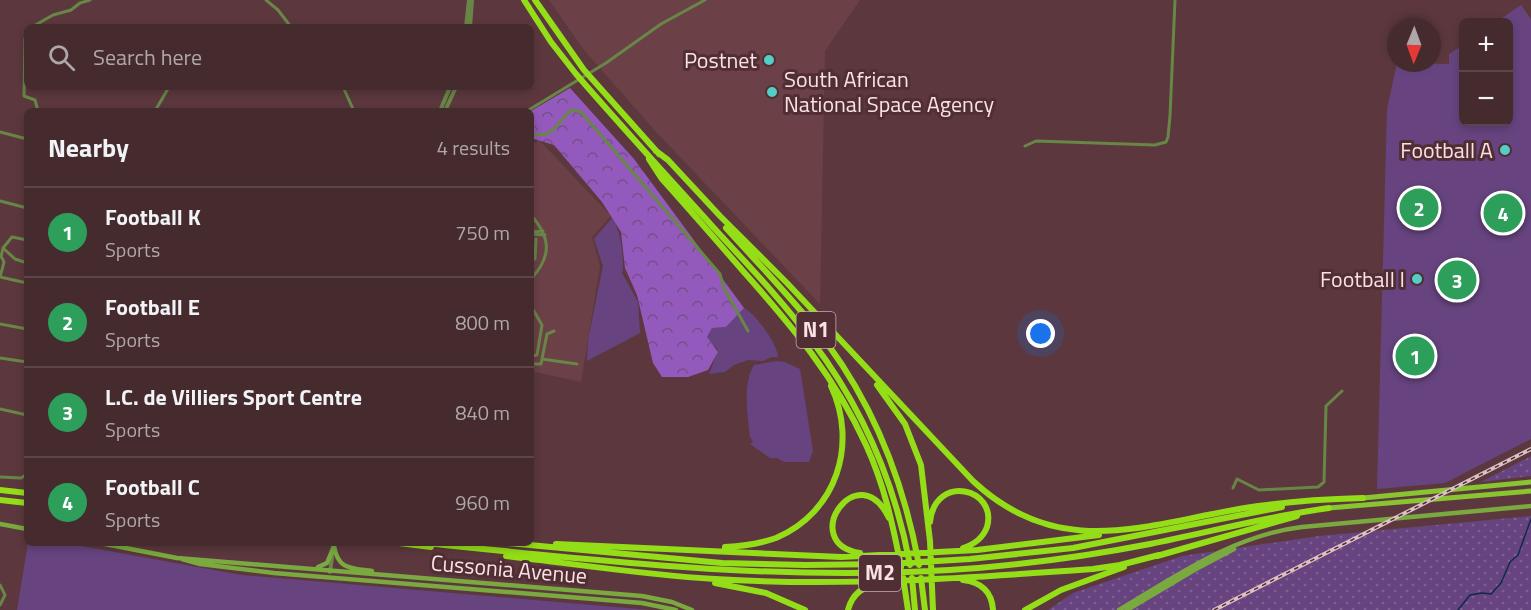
<!DOCTYPE html>
<html lang="en">
<head>
<meta charset="utf-8">
<style>
  body { margin:0; font-family:"Titillium Web",sans-serif; background:#4f363a; color:#f1f3f6 }
  .controls { position:absolute; right:18px; top:18px; display:grid; overflow:hidden; border-radius:9px; box-shadow:0 3px 9px #0003 }
  .controls button { width:54px; height:54px; display:grid; place-items:center; padding:0; border:0; border-bottom:2px solid #5d464a; background:#452a2e; color:#f1f3f6; font:30px sans-serif }
  .compass { position:absolute; left:1387px; top:18px; width:54px; height:54px; border-radius:50%; background:#452a2e; box-shadow:0 3px 9px #0003; rotate:181deg }
  .you { position:absolute; left:1041px; top:334px; width:21px; height:21px; margin:-15px; border:4px solid #fff; border-radius:50%; background:#1a73e8; box-shadow:0 0 0 9px #1a73e833 }
  .badge { display:grid; place-items:center; width:39px; height:39px; border-radius:50%; background:#8bbbb9; color:#fff; font-size:20px; font-weight:700 }
  .pin { position:absolute; translate:-50% -50%; border:3px solid #fff; box-shadow:0 2px 6px #0006 }
  .list { margin:0; padding:0; list-style:none }
  h2 { display:flex; justify-content:space-between; align-items:center; height:78px; margin:0; padding:0 24px; font-size:26px }
  h2 small { font-size:20px; font-weight:400; color:#b0a7aa }
  .list li { display:grid; grid-template-columns:39px 1fr auto; gap:18px; align-items:center; box-sizing:border-box; height:90px; padding:0 24px; border-top:2px solid #5d464a }
  .list b { display:block; font-size:22px; white-space:nowrap }
  .list p { margin:0; font-size:20px; white-space:nowrap; color:#b0a7aa }
  .list em { font-size:20px; font-style:normal; color:#b0a7aa }
  .icon { flex:none; width:33px; height:33px; fill:none; stroke:currentColor; stroke-width:2; stroke-linecap:round; stroke-linejoin:round }
  .map { position:relative; flex:none; width:1531px; height:610px; overflow:hidden }
  .search { position:absolute; background:#452a2e; box-shadow:0 3px 9px #0003; left:24px; top:24px; width:510px; height:66px; display:flex; align-items:center; gap:15px; box-sizing:border-box; padding:0 21px; border-radius:9px; color:#b0a7aa; font-size:22px }
  .panel { position:absolute; background:#452a2e; box-shadow:0 3px 9px #0003; left:24px; top:108px; width:510px; height:438px; border-radius:9px }
  .map>svg:first-child { display:block }
  .built { fill:#6c4047 }
  .grass { fill:#67447f }
  .forest { fill:url(#forest-crowns) }
  .park { fill:url(#park-dots) }
  .lines { fill:none; stroke-linecap:round; stroke-linejoin:round }
  .stream { stroke:#0e2b47; stroke-width:1.5 }
  .minor { stroke:#688646; stroke-width:3 }
  .tertiary { stroke:#688646; stroke-width:4 }
  .secondary { stroke:#7aaa3f; stroke-width:4.5 }
  .primary { stroke:#88c531; stroke-width:5 }
  .motorway { stroke:#94de17; stroke-width:6 }
  .rail-casing { stroke:#dbc0c4; stroke-width:4 }
  .rail { stroke:#512e33; stroke-width:1.5; stroke-dasharray:4.5; stroke-linecap:butt }
  .poi-dot { fill:#54cdc7; stroke:#512e33; stroke-width:2 }
  .labels { text-anchor:middle; stroke-width:6; stroke-linejoin:round; paint-order:stroke }
  .shield { fill:#512e33; stroke:#c7abaf; stroke-width:1.5 }
  .shield-label { font-size:21px; font-weight:bold; fill:#f9e1e4 }
  .poi-label { font-size:22px; fill:#f9e1e4; stroke:#512e33; text-anchor:end }
  .street-label { font-size:22px; fill:#f9e1e4; stroke:#512e33 }
</style>
</head>
<body>
<div class="map">
<svg width="1531" height="610" viewBox="0 0 1531 610">
  <defs>
    <pattern id="forest-crowns" width="20" height="18" patternUnits="userSpaceOnUse" patternTransform="scale(1.5)"><rect width="20" height="18" fill="#9459bc"/><path d="M2 6a3 3 0 1 1 6 0M12 15a3 3 0 1 1 6 0" fill="none" stroke="#735086"/></pattern>
    <pattern id="park-dots" width="8" height="8" patternUnits="userSpaceOnUse" patternTransform="scale(1.5)"><rect width="8" height="8" fill="#67447f"/><path d="M2 2h.1M6 6h.1" fill="none" stroke="#7e5f91" stroke-width="1.8" stroke-linecap="round"/></pattern>
  </defs>
  <rect width="100%" height="100%" fill="#5c383e"/>
  <path class="built" d="M549,0H860L825,51L820,304L658,134L584,50Z
    M538,139L611,216L592,237L600,266L581,382L531,371V142L536,143Z"/>
  <path class="grass" d="M1521,5L1531,19V439L1445,483L1377,489L1387,109L1397,63L1449,64V54L1463,45L1464,122H1508V22H1496Z
    M612,218C622,234 623,254 623,272L621,271L638,302L640,333L587,361L588,340L603,266L594,239Z
    M744,308C755,313 778,345 778,357H771L763,361L748,360L734,365L725,372L709,374L718,351L716,347L710,343L707,337L712,328L726,327Z
    M777,361L785,362L800,369L813,451L809,462H784L777,458H770L750,444L753,442L750,437C748,415 742,385 754,365Z
    M28,543H65L241,575L650,610H17Z"/>
  <path class="forest" d="M570,88L634,159L744,308L726,327L712,328L707,337L718,352L708,370L688,377H662L653,363L637,295L625,268L621,232L602,202L554,145L531,138V111Z"/>
  <path class="park" d="M1531,456V476L1481,482Z
    M1531,516V610H1048L1073,593L1182,556L1319,536Z"/>
  <g class="lines">
    <path class="stream" d="M1458,610L1470,595L1482,593L1491,594L1501,583L1510,562L1518,555L1531,519"/>
    <path class="minor" d="M266,0L278,10L291,27
      M32,27L53,15L71,10L80,3L90,0
      M27,33L25,39L24,96L35,100L38,111
      M343,87L354,111
      M155,111L169,87
      M527,111L606,63L661,24L705,0
      M0,132L27,139
      M531,134C554,138 553,127 569,112L572,110L581,112L720,274L724,288L748,331
      M1025,146L1036,141L1155,145L1166,142L1168,137L1170,116L1175,0
      M0,201L27,208
      M531,215C551,238 552,256 531,279
      M531,232L543,231
      M531,234L545,235
      M3,248L15,259L27,263
      M1,257L3,248L12,237L27,240
      M531,259H535L536,239
      M0,277L27,283
      M0,277L4,262L1,256
      M531,306L542,325L537,355L531,356
      M0,324L27,329
      M0,358L27,362
      M542,359L577,364
      M531,364H541L547,334L554,331
      M0,409L27,415
      M0,477L21,478L27,474
      M1233,488L1237,479L1259,490L1318,487L1324,482L1326,406L1342,391
      M0,585L5,595L0,605"/>
    <path class="tertiary" d="M466,27L469,0
      M470,27L472,0
      M440,111L450,87
      M445,111L456,87
      M330,572L334,543"/>
    <path class="secondary" d="M0,524L27,529
      M100,543L177,558L642,596L672,602L692,610
      M334,546C338,570 351,568 372,571
      M182,559L200,564L274,573L642,603L676,610
      M318,567L327,563L334,546
      M1119,610C1176,576 1234,535 1302,527L1531,506
      M1127,610L1196,569L1234,549"/>
    <path class="primary" d="M1363,498L1531,482
      M1329,508L1531,491"/>
    <path class="motorway" d="M524,0L551,42L576,74C621,126 667,176 713,227C747,264 782,300 812,341C862,407 895,483 910,565
      M535,0L584,70L659,154
      M656,151L668,160L720,216L787,283L973,481C1063,565 1152,521 1258,506C1293,501 1328,499 1363,498
      M649,159L662,179C689,209 716,240 743,271C792,326 835,377 866,445C884,484 893,525 901,567
      M726,228C755,260 785,291 812,324C869,393 903,478 919,565
      M877,385L905,424L921,465L930,541L933,610
      M0,490L27,493
      M0,500L27,503
      M930,522C935,473 998,488 987,527C983,538 973,545 963,548
      M399,543L431,547
      M426,543C610,562 793,583 978,568C1036,563 1093,555 1150,544C1210,532 1269,516 1329,508
      M508,543L722,563L805,565L887,564L970,559L1073,548L1282,507
      M556,544L841,557L977,550L1099,535
      M725,547C743,546 759,544 776,538C837,512 858,444 831,386
      M860,553C797,543 858,454 889,518
      M506,556C576,564 645,575 715,579C841,587 967,578 1093,569L1120,565L1159,555
      M1157,556L1297,516
      M903,577L908,610
      M912,578L915,610
      M921,578L925,610
      M963,580C981,582 992,592 993,610
      M715,583L766,593L805,610
      M848,610C852,594 863,586 879,583
      M1025,610L1061,590L1124,567"/>
    <defs>
      <path id="rail" d="M1214,610L1531,449"/>
    </defs>
    <use href="#rail" class="rail-casing"/>
    <use href="#rail" class="rail"/>
  </g>
  <g class="poi-dot">
    <circle cx="769" cy="60" r="6"/>
    <circle cx="772" cy="92" r="6"/>
    <circle cx="1505" cy="150" r="6"/>
    <circle cx="1417" cy="279" r="6"/>
  </g>
  <g class="labels">
    <g class="shield">
      <rect x="796.5" y="312" width="39" height="36" rx="4.5"/>
      <rect x="859" y="555" width="42" height="36" rx="4.5"/>
    </g>
    <g class="shield-label">
      <text x="816" y="337">N1</text>
      <text x="880" y="580">M2</text>
    </g>
    <g class="poi-label">
      <text x="757" y="68">Postnet</text>
      <text x="784" y="87" text-anchor="start">South African<tspan x="784" dy="25">National Space Agency</tspan></text>
      <text x="1493" y="158">Football A</text>
      <text x="1405" y="287">Football I</text>
    </g>
    <g class="street-label">
      <text transform="translate(509 569) rotate(5)" y="8">Cussonia Avenue</text>
    </g>
  </g>
</svg>
<div class="controls">
<button>+</button>
<button>−</button>
</div>
<svg class="compass" viewBox="-18 -18 36 36"><path d="M0-13l5 13h-10z" fill="#e53935"/><path d="M0 13l5-13h-10z" fill="#b0a7aa"/></svg>
<div class="you"></div>
<div class="pin badge" style="left:1415px;top:356px;background:#2e9e5b">1</div>
<div class="pin badge" style="left:1419px;top:208px;background:#2e9e5b">2</div>
<div class="pin badge" style="left:1457px;top:280px;background:#2e9e5b">3</div>
<div class="pin badge" style="left:1503px;top:213px;background:#2e9e5b">4</div>
<div class="search"><svg class="icon" aria-label="search" viewBox="0 0 24 24"><circle cx="10" cy="10" r="6"/><path d="M15 15l6 6"/></svg>Search here</div>
<section class="panel">
<h2>Nearby<small>4 results</small></h2>
<ul class="list">
<li><span class="badge" style="background:#2e9e5b">1</span><div><b>Football K</b><p>Sports</p></div><em>750 m</em></li>
<li><span class="badge" style="background:#2e9e5b">2</span><div><b>Football E</b><p>Sports</p></div><em>800 m</em></li>
<li><span class="badge" style="background:#2e9e5b">3</span><div><b>L.C. de Villiers Sport Centre</b><p>Sports</p></div><em>840 m</em></li>
<li><span class="badge" style="background:#2e9e5b">4</span><div><b>Football C</b><p>Sports</p></div><em>960 m</em></li>
</ul>
</section>
</div>
</body>
</html>
